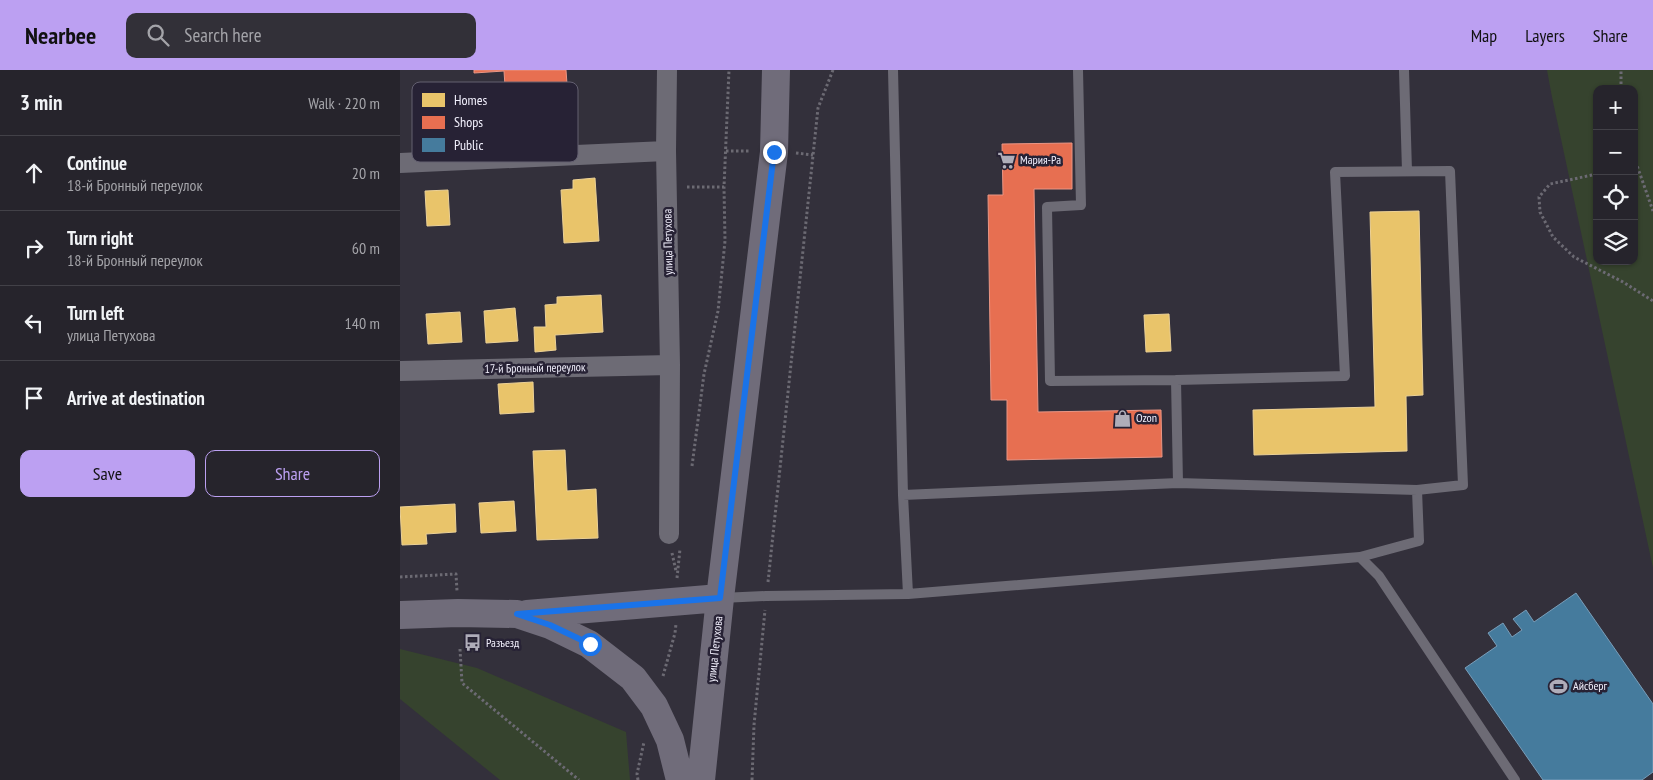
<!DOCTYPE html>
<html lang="en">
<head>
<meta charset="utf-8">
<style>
  body { margin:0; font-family:"PT Sans Narrow",sans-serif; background:#323038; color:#f1f3f6 }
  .controls { position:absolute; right:15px; top:15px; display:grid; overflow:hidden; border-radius:10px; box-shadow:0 1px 4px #0004 }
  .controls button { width:45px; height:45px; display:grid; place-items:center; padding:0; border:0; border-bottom:1px solid #424148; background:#26242c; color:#f1f3f6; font:25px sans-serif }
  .stop { position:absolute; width:15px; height:15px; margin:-11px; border:4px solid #1a73e8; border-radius:50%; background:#fff }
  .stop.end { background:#1a73e8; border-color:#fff; box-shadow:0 1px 5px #0008 }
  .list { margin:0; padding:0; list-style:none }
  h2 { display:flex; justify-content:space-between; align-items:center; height:65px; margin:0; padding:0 20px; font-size:21px }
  h2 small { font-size:16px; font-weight:400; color:#a4a4a9 }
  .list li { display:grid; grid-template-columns:32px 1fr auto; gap:15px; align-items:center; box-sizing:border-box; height:75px; padding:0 20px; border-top:1px solid #424148 }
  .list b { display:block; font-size:19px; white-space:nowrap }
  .list p { margin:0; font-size:16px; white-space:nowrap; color:#a4a4a9 }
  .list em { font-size:16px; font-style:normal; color:#a4a4a9 }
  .actions { display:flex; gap:10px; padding:15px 20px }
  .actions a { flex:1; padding:11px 0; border:1px solid #bca0f2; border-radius:10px; text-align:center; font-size:18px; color:#bca0f2 }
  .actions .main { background:#bca0f2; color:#111 }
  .icon { flex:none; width:28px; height:28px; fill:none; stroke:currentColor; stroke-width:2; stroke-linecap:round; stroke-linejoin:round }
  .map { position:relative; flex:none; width:1253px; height:710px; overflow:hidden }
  header { display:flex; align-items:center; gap:30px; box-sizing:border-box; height:70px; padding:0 25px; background:#bca0f2; color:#111 }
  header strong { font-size:24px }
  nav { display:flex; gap:28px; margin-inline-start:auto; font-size:18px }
  .search { width:350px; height:45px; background:#323038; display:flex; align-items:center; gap:12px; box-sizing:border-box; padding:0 18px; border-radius:10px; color:#a4a4a9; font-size:19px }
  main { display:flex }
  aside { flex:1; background:#26242c }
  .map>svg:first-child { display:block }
  .green { fill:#36432e; fill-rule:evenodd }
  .homes { fill:#e9c46a; stroke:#ecd196 }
  .shops { fill:#e76f51; stroke:#ea9685 }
  .public { fill:#457b9d; stroke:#799eba }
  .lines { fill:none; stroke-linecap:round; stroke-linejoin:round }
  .path { stroke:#6c6a73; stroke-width:3; stroke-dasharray:2.5 2.5; stroke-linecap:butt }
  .lane { stroke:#6d6b75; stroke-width:10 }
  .street { stroke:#6d6b75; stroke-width:20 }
  .secondary { stroke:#706c7a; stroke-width:28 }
  .route { stroke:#1a73e8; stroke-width:6 }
  .labels { text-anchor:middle; stroke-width:5; stroke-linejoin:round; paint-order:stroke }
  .poi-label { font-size:12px; fill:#f2f0fd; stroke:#272235; text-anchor:start }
  .street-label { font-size:12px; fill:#f2f0fd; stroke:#272235 }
  .key { fill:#272235; stroke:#646071; stroke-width:1 }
  .key-label { font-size:14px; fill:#f2f0fd }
</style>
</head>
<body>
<header>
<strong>Nearbee</strong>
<div class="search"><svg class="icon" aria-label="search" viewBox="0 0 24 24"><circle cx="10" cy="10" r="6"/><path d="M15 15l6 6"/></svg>Search here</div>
<nav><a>Map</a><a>Layers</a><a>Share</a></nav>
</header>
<main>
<aside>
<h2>3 min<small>Walk · 220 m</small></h2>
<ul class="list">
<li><svg class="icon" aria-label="ahead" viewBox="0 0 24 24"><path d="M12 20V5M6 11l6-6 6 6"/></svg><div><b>Continue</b><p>18-й Бронный переулок</p></div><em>20 m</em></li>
<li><svg class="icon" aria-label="right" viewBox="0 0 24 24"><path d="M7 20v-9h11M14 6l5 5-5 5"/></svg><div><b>Turn right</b><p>18-й Бронный переулок</p></div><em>60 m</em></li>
<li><svg class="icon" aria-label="left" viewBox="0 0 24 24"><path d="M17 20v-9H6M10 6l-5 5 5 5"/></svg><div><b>Turn left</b><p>улица Петухова</p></div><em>140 m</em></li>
<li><svg class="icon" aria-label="arrive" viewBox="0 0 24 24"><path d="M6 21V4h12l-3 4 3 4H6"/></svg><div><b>Arrive at destination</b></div></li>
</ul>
<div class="actions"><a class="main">Save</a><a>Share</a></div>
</aside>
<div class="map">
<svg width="1253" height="710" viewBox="0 0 1253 710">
  <rect width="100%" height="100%" fill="#33303b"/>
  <path class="green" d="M1147,0H1253V498L1152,27ZM1197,19H1234V191H1197Z
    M0,579L77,598L226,662L230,710H100L0,629Z"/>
  <path class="homes" d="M195,108L199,171L164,173L161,120L173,119V110Z
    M48,120L50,155L27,156L25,121Z
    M1019,141L1023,325L1006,326L1007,381L854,385L853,340L975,337L970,142Z
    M201,225L203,262L155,265L156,280L135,282L134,257H146L145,235L157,234V227Z
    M115,238L118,271L86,273L84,241Z
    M60,242L62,272L28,274L26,244Z
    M769,244L771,281L746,282L744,245Z
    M133,312L134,342L100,344L98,314Z
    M165,380L167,421L196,419L198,468L137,470L133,381Z
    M114,431L116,461L81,463L79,433Z
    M55,434L56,462L26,464L27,474L2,475L0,437Z"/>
  <path class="shops" d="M74,0H166L170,57L108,61L104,1L74,3Z
    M672,73V119H634L638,342L761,340L762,387L607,390V330H591L588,125H603L602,74Z"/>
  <path class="public" d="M1176,523L1253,634V702L1242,710H1143L1065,598L1097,576L1088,563L1103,553L1112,567L1122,560L1113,549L1126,540L1134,552Z"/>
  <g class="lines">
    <path class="path" d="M1221,19V0
      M326,81H350
      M396,83L413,85
      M1234,87L1253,141
      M1197,104L1150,114L1139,127L1140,142L1153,167L1174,187L1223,212L1253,231
      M287,117H324L329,0
      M292,396L304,304L318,241L325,171L324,117
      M272,483L276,501
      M0,507L56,504L57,521
      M277,508L280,479
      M368,512L418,38L433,0
      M60,579L62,613L179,710
      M263,606L275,563L276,554
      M238,710L237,704L244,672
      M352,710L354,655L365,540"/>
    <path class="lane" d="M493,0L503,425L508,524
      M1004,0L1007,101
      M776,310L945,306L935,102L1050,101L1063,415L1017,420L778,413
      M503,425L778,413L776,310L650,311L647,137L681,135L678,0
      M960,487L1019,471L1017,420
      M321,528L366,526L508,524L960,487L979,506L1115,710"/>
    <path class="street" d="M267,0L266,81L270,295L269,464
      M0,93L266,81
      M0,301L270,295"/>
    <path class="secondary" d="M127,544L320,528
      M0,545L58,543L117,544L150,555L189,574L233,608L254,636L270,670L280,710
      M301,710L320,528L374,82L376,0"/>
  </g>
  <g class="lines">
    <path class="route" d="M190,574L150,555L117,544L320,528L374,82"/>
  </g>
  <defs>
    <symbol id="supermarket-bare" viewBox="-9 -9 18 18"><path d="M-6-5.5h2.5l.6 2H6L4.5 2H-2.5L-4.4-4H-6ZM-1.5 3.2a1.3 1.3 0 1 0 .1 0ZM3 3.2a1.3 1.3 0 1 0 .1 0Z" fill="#afadb9" stroke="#272235" stroke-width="2.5" paint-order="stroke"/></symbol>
    <symbol id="shop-bare" viewBox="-9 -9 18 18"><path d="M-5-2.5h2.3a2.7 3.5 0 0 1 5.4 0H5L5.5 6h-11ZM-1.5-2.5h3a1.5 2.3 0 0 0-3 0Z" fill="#afadb9" stroke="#272235" stroke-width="2.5" paint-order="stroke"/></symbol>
    <symbol id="bus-bare" viewBox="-9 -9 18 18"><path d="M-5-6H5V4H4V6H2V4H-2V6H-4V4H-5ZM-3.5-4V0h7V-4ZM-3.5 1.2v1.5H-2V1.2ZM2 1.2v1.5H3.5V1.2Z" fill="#afadb9" stroke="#272235" stroke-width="2.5" paint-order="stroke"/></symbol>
    <symbol id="stadium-bare" viewBox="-9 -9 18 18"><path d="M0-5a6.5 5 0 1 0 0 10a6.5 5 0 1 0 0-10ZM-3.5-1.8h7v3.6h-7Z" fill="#afadb9" stroke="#272235" stroke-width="2.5" paint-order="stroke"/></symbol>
  </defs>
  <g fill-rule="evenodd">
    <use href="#supermarket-bare" x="594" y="78" width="25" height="25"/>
    <use href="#shop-bare" x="710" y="336" width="25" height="25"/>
    <use href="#bus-bare" x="60" y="560" width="25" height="25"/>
    <use href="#stadium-bare" x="1146" y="604" width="25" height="25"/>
  </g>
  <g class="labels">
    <g class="poi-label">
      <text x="620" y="94">Мария-Ра</text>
      <text x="736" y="352">Ozon</text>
      <text x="86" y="577">Разъезд</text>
      <text x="1173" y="620">Айсберг</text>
    </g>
    <g class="street-label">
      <text transform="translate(268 172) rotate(-91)" y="4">улица Петухова</text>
      <text transform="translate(135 298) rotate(-1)" y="4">17-й Бронный переулок</text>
      <text transform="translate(315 579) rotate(-84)" y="4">улица Петухова</text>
    </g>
  </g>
  <rect x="12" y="12" width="166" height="80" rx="8" class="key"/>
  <rect x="22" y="23" width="23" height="14" fill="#e9c46a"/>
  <rect x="22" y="46" width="23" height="13" fill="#e76f51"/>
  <rect x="22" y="68" width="23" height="14" fill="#457b9d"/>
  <g class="key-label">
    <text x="54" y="35">Homes</text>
    <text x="54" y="57">Shops</text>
    <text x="54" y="80">Public</text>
  </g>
</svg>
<div class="controls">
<button>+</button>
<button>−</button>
<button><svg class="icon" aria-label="locate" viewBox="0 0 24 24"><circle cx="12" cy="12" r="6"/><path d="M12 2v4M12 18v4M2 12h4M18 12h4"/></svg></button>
<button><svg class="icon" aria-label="layers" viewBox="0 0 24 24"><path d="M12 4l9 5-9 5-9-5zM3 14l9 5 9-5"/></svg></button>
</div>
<div class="stop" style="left:190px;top:574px"></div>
<div class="stop end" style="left:374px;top:82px"></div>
</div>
</main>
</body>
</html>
